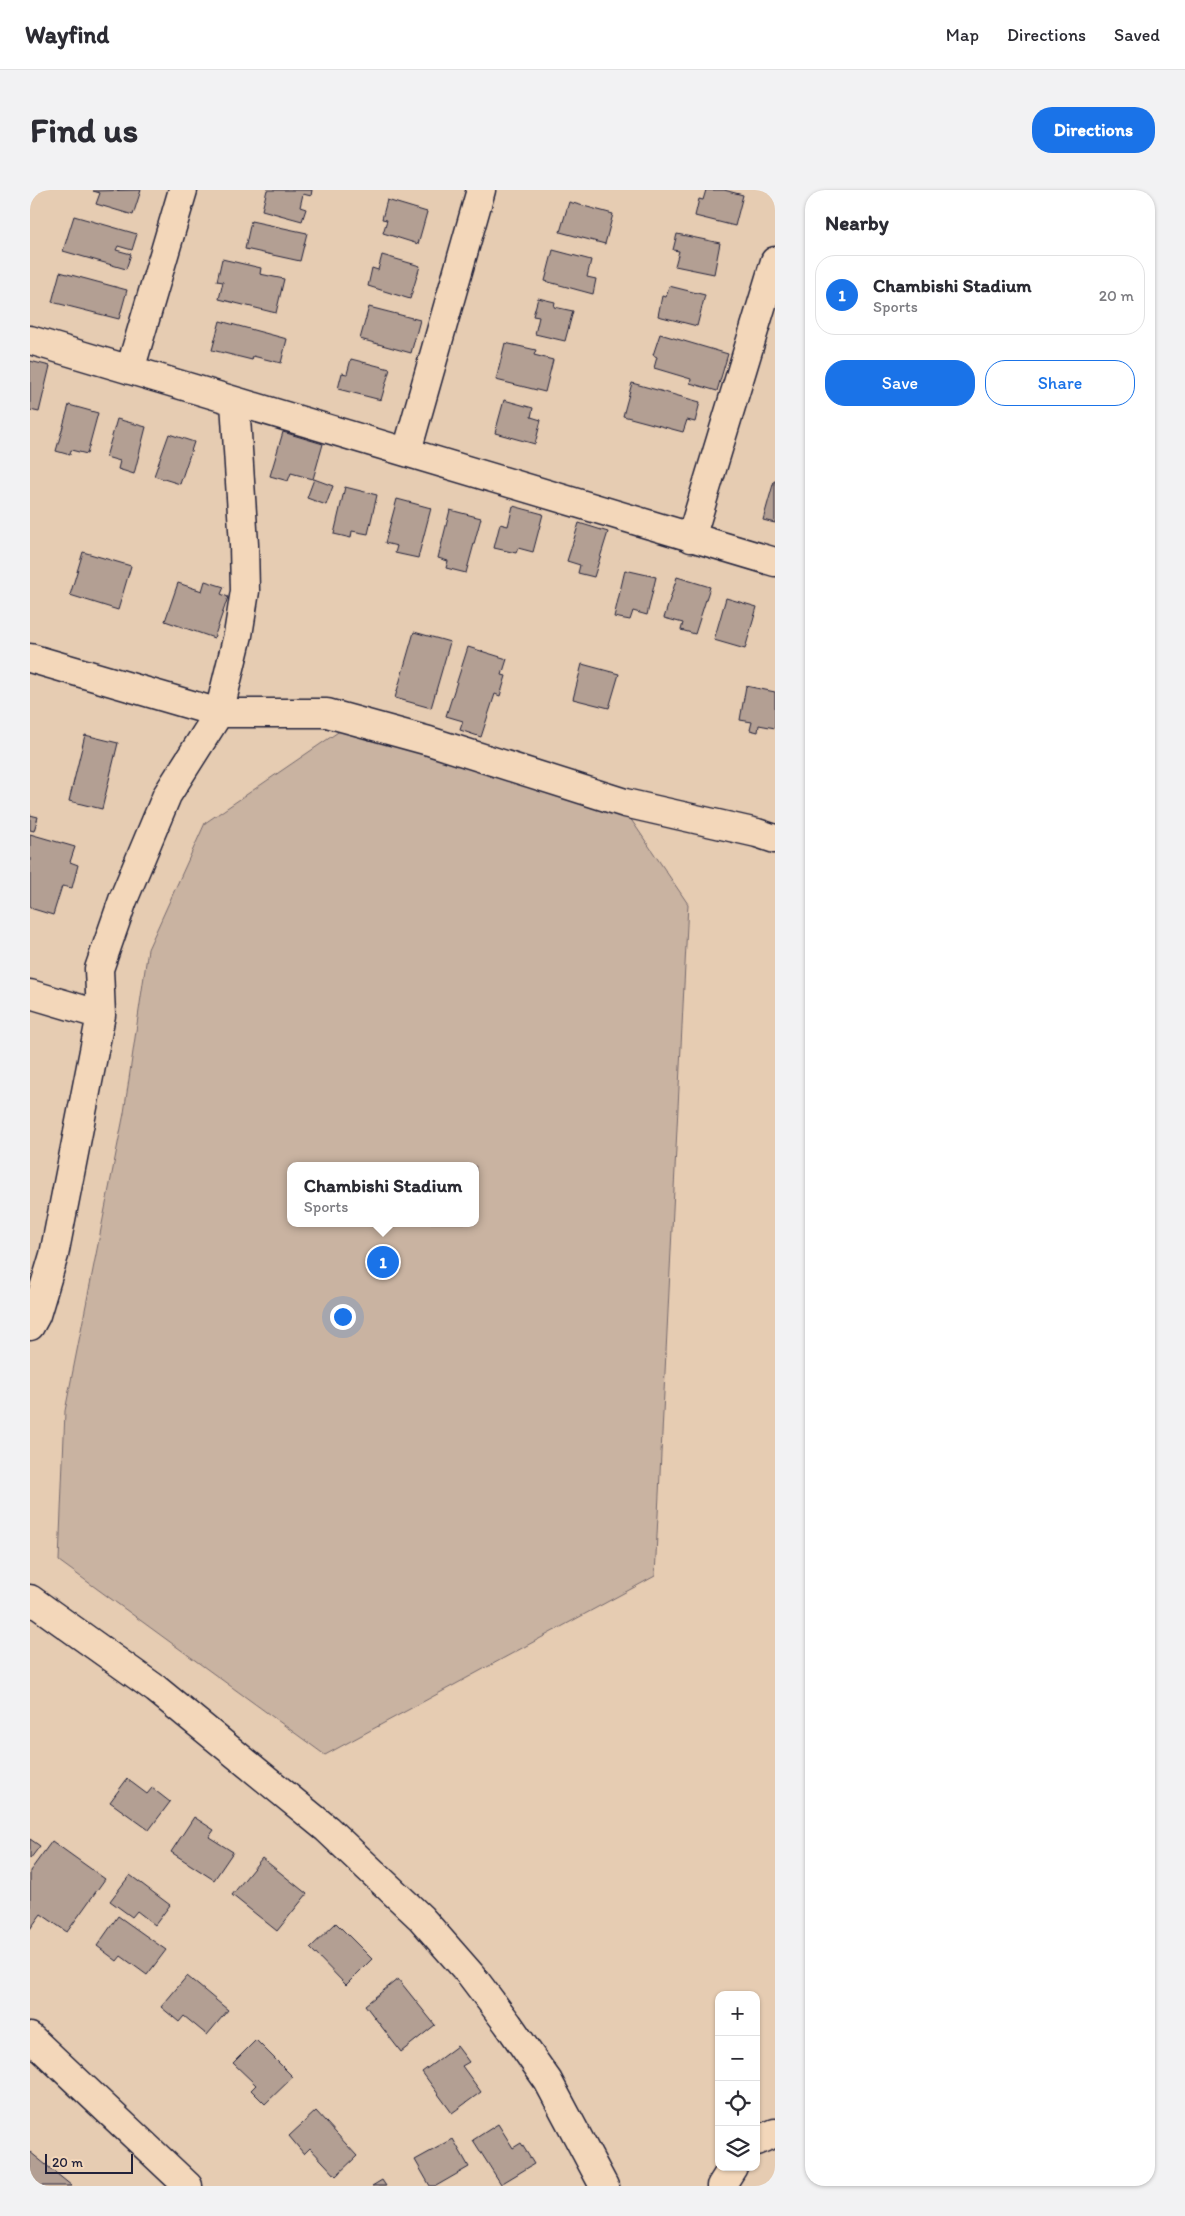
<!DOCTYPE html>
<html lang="en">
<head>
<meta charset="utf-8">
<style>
  body { margin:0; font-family:Itim,sans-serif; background:#f2f2f3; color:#2b2b33 }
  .controls { position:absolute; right:15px; bottom:15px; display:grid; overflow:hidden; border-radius:10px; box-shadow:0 1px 4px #0004 }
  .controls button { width:45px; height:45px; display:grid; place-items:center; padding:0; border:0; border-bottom:1px solid #e1e1e2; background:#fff; color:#2b2b33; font:25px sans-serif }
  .scale { position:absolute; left:15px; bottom:12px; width:88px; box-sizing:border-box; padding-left:5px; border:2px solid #22223b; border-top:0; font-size:14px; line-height:18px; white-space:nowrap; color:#22223b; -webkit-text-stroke:4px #f3d7ba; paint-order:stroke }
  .you { position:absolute; left:312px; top:1126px; width:18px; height:18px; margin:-12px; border:4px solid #fff; border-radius:50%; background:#1a73e8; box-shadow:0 0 0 8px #1a73e833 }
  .badge { display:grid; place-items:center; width:32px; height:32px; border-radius:50%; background:#1a73e8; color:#fff; font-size:16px; font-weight:700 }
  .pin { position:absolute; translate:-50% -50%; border:2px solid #fff; box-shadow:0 1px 5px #0006 }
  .popup { position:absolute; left:257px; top:972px; width:192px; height:65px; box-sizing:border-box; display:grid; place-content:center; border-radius:10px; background:#fff; filter:drop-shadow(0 1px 4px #0005); font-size:16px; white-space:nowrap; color:#7c7c81 }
  .popup b { font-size:19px; color:#2b2b33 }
  .popup::after { content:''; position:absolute; left:50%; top:100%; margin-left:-10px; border:10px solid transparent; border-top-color:#fff }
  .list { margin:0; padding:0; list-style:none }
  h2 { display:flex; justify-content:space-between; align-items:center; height:65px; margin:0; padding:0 20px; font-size:21px }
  h2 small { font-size:16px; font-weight:400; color:#7c7c81 }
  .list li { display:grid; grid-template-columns:32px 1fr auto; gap:15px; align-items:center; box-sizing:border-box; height:80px; margin:0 10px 10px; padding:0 10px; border:1px solid #e1e1e2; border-radius:20px }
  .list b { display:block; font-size:19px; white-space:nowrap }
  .list p { margin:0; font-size:16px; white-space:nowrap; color:#7c7c81 }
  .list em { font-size:16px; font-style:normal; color:#7c7c81 }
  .actions { display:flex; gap:10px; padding:15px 20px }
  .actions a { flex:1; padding:11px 0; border:1px solid #1a73e8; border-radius:20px; text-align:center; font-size:18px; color:#1a73e8 }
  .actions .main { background:#1a73e8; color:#fff }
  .icon { flex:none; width:28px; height:28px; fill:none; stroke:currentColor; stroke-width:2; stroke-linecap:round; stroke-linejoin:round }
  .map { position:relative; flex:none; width:745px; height:1996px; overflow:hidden; border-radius:20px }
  header { display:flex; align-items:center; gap:30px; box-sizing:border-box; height:70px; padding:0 25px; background:#fff; border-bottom:1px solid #e1e1e2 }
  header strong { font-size:24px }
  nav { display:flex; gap:28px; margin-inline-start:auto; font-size:18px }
  .intro { display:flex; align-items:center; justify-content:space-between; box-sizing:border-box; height:120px; padding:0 30px }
  h1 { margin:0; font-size:35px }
  .button { padding:12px 22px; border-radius:20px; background:#1a73e8; color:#fff; font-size:18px; font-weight:700 }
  main { display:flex; gap:30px; padding:0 30px }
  aside { flex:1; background:#fff; border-radius:20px; box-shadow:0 1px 4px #0004 }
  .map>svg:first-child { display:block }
  .green { fill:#c9b3a1; stroke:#766a6e; fill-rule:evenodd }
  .building { fill:#b39f93; stroke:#22223b }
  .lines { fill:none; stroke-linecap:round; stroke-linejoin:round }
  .minor-casing { stroke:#22223b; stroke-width:31 }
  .minor { stroke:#f3d7ba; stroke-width:28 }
</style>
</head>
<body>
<header>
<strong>Wayfind</strong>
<nav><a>Map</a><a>Directions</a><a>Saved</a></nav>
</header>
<div class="intro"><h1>Find us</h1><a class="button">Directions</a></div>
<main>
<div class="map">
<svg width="745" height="1996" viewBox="0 0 745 1996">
  <rect width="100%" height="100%" fill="#e6ccb2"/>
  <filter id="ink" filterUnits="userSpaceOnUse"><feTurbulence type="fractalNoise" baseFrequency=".02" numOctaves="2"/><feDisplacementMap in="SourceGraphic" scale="10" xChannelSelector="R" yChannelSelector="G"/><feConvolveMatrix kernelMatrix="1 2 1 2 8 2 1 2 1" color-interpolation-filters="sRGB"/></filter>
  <g filter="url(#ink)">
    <path class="green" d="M314,538L598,625L658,714L625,1386L295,1565L29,1371L35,1221L94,923L118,759L175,633ZM260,976H446V1033H260Z"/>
    <path class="building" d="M111,0L103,25L66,14L70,3L63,1Z
      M237,0H282L281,6L273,4L270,17L276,19L272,31L232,20Z
      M676,0H694L713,5L705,36L665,26L669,9L673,10Z
      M357,10L397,22L388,54L353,43L357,30L352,29Z
      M539,12L583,24L575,54L530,42Z
      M44,26L107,44L102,60L88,56L86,60L101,64L96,79L33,61Z
      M221,31L277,43L270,71L215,59Z
      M647,44L690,53L684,84L645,76L649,61L643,60Z
      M523,60L561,70L557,87L566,89L563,104L515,91Z
      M352,65L390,76L380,109L338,96L342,78L348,80Z
      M192,69L231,78L230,84L254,89L246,123L189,109L193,92L187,91Z
      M30,82L97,100L89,129L22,112Z
      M639,96L675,105L667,136L628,126L632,106L636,107Z
      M508,108L525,112L524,117L543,121L535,151L505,144L509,127L503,126Z
      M339,117L390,130L381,163L330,149Z
      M190,131L257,149L251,173L223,166L222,170L182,160Z
      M630,144L698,164L687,201L660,193L661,189L624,178L627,167L623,165Z
      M475,153L506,160L504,165L523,170L515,202L466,190Z
      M321,169L360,179L351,210L308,199L312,183L317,184Z
      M0,171L20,176L9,222L0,220Z
      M602,193L670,212L665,232L657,230L653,242L593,226Z
      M474,210L503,218L501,227L511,230L505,254L465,243Z
      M39,215L68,223L57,264L41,260L40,265L26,261Z
      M87,229L116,237L104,284L88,279L90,271L76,267Z
      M253,242L293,254L283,289L261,283L258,291L240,286Z
      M139,244L164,252L150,294L124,286Z
      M284,289L303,296L296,315L277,308Z
      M744,291H745V333L733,330Z
      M315,297L347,305L338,344L322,341L321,348L304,344Z
      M367,309L401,318L388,368L365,363L367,356L355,353Z
      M483,316L513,324L503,362L488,358L486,363L464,358L470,334L478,336Z
      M420,320L451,328L436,383L416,378L418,371L408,368Z
      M549,333L578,342L564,387L548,383L550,375L537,371Z
      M53,362L101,376L88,420L40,405Z
      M595,380L626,387L617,425L603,421L600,430L584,427Z
      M647,387L680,397L665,444L651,440L653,433L634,428Z
      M175,391L194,397L191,404L198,407L184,448L135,431L148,393L172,401Z
      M696,408L727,417L715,459L684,450Z
      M384,442L420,452L401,518L365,508Z
      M438,457L477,469L472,485L476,486L470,506L465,504L451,547L430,540L433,531L416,526Z
      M552,474L589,484L579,518L543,509Z
      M716,496L745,502V538L729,535L728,542L720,540L722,532L710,530Z
      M55,545L88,553L72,619L39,611Z
      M0,625L8,627L4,641L0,640Z
      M0,644L45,657L40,672L48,675L42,698L32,696L23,725L0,718Z
      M97,1589L117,1604L122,1598L140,1612L119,1640L80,1612Z
      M164,1627L184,1640L179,1647L203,1662L184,1690L141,1662Z
      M0,1649L10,1656L0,1669Z
      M22,1651L75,1689L37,1742L11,1724L0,1739V1681Z
      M232,1668L277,1704L247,1741L202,1705Z
      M100,1685L140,1715L125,1735L107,1721L102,1727L80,1711Z
      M88,1726L136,1760L117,1785L91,1766L87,1771L67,1756Z
      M306,1733L342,1769L316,1795L280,1758Z
      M157,1786L198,1820L177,1845L154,1826L149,1832L131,1817Z
      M368,1789L405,1835L371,1862L335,1815Z
      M226,1850L263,1887L235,1914L221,1900L226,1895L203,1873Z
      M427,1856L439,1872L432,1876L451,1902L422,1923L392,1882Z
      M286,1921L327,1966L306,1986L280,1958L274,1964L259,1946Z
      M468,1934L483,1958L491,1953L504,1974L471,1994L443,1950Z
      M423,1949L439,1977L406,1996H400L385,1970Z
      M0,1962L42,1996H0Z
      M352,1990L356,1996H342Z"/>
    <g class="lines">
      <defs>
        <path id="minor" d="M0,150L745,372
          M100,180L153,0
          M377,261L451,0
          M661,348L745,71
          M0,468L189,523H297L399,551L595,613L727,643L745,649
          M0,804L71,825
          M0,1136L6,1125L24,1065L71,825L69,779L93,710L137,605L189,523L208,445L215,401L214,355L205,212
          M0,1409L126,1499L297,1639L391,1728L441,1785L478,1834L518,1891L574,1996
          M0,1847L158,1996
          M726,1951L745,1943
          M691,1996L703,1977"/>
      </defs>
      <use href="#minor" class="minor-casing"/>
      <use href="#minor" class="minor"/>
    </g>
  </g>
</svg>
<div class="controls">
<button>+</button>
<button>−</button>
<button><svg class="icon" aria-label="locate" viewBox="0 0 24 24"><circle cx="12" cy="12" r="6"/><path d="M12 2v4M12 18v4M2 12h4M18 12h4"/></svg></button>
<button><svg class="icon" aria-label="layers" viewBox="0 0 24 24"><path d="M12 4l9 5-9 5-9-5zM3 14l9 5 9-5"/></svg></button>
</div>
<div class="scale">20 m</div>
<div class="you"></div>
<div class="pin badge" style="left:353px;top:1072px">1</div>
<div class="popup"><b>Chambishi Stadium</b>Sports</div>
</div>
<aside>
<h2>Nearby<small></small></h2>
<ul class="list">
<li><span class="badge">1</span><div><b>Chambishi Stadium</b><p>Sports</p></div><em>20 m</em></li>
</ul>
<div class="actions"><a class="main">Save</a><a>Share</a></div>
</aside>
</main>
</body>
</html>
